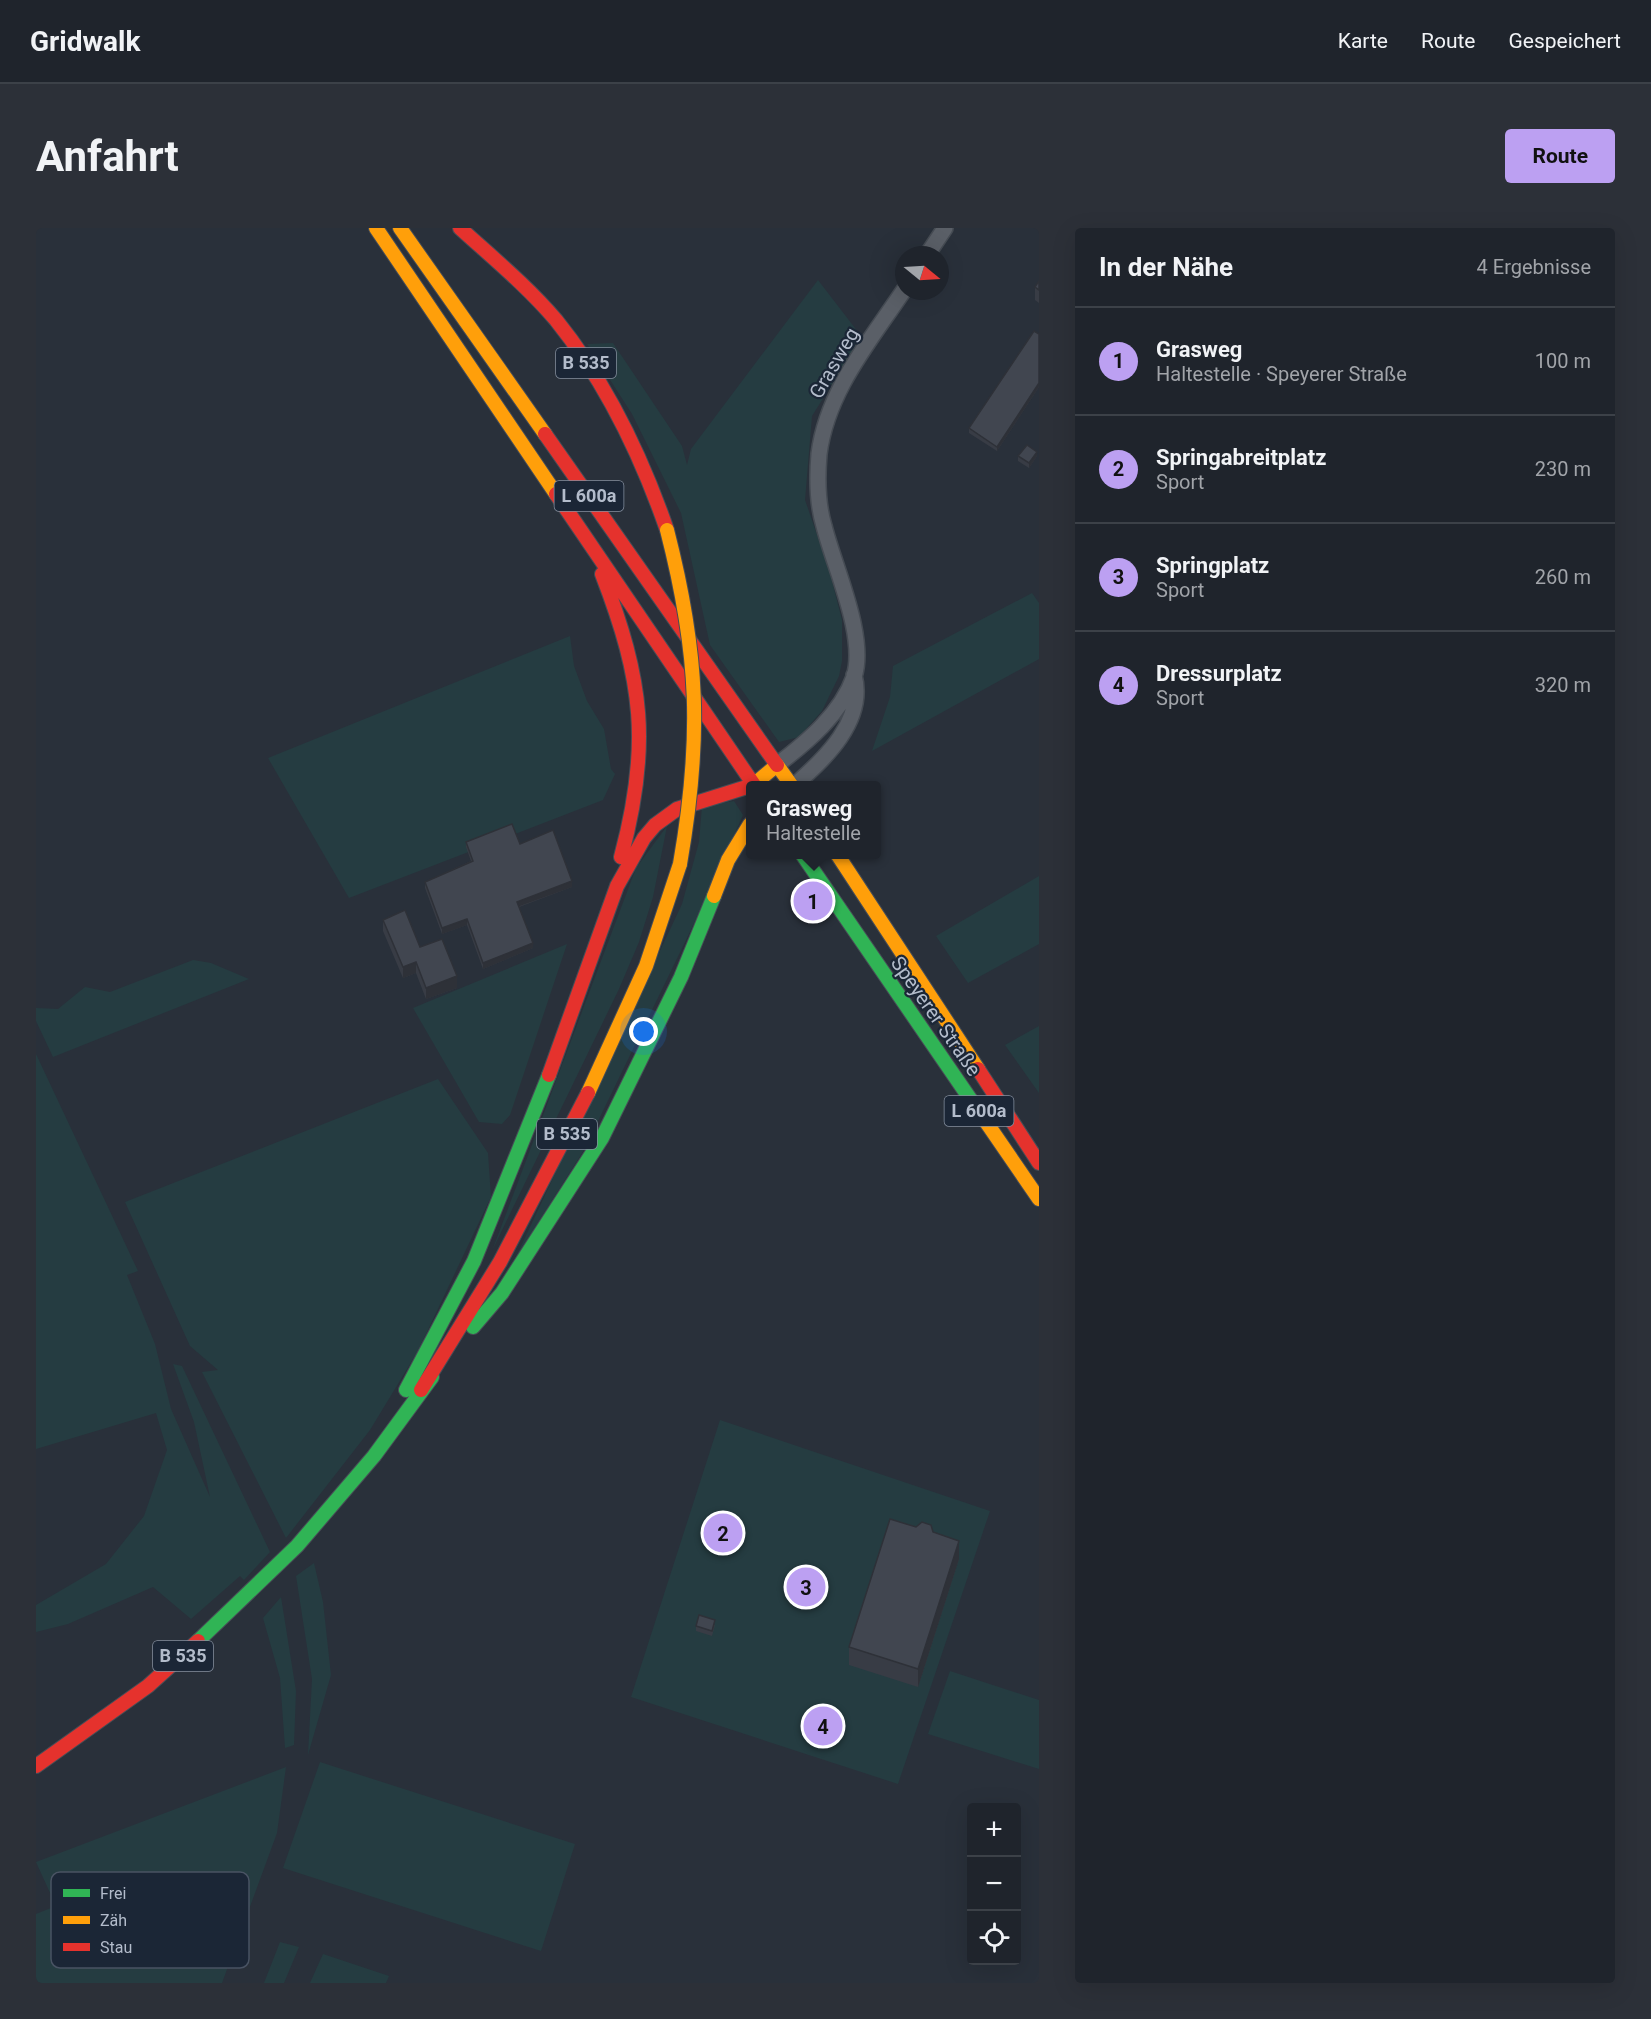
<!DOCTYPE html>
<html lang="de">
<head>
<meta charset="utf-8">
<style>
  body { margin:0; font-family:Roboto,sans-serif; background:#2c3038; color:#f1f3f6 }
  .controls { position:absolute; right:18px; bottom:18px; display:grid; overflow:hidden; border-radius:6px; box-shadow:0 6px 24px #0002 }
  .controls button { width:54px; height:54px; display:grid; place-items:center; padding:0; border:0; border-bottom:2px solid #3c4148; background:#1f242c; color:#f1f3f6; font:30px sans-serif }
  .compass { position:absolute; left:859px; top:18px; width:54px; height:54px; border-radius:50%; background:#1f242c; box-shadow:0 6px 24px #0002; rotate:108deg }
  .you { position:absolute; left:608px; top:804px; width:21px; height:21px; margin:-15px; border:4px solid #fff; border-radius:50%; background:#1a73e8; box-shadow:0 0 0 9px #1a73e833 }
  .badge { display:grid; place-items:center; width:39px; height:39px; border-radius:50%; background:#bca0f2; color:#111; font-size:20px; font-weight:700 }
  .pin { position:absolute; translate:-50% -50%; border:3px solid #fff; box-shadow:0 2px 6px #0006 }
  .popup { position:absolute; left:710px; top:553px; width:135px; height:78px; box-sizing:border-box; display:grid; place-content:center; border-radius:6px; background:#1f242c; filter:drop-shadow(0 2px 4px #0005); font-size:20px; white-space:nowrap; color:#a1a4a9 }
  .popup b { font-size:22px; color:#f1f3f6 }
  .popup::after { content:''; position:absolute; left:50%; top:100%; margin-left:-12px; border:12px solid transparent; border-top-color:#1f242c }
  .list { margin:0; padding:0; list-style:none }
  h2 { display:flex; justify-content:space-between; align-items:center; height:78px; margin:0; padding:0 24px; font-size:26px }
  h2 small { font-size:20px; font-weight:400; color:#a1a4a9 }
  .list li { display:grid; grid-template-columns:39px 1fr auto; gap:18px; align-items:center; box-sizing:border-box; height:108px; padding:0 24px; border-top:2px solid #3c4148 }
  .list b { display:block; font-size:22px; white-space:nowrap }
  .list p { margin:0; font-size:20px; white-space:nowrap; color:#a1a4a9 }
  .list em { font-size:20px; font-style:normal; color:#a1a4a9 }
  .icon { flex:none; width:33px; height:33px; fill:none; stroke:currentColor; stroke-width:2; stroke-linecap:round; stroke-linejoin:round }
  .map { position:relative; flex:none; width:1003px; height:1755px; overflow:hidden; border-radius:6px }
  header { display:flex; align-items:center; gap:36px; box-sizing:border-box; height:84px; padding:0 30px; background:#1f242c; border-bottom:2px solid #3c4148 }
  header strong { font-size:28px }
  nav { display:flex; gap:33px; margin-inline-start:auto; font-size:21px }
  .intro { display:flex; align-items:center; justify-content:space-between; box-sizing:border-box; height:144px; padding:0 36px }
  h1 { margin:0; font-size:42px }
  .button { padding:15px 27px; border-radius:6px; background:#bca0f2; color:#111; font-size:21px; font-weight:700 }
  main { display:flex; gap:36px; padding:0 36px }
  aside { flex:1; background:#1f242c; border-radius:6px; box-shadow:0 6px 24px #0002 }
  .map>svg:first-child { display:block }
  .green { fill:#253c41 }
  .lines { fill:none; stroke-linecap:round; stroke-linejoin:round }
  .street-casing { stroke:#454b53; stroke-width:18 }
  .fast-casing { stroke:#474d56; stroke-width:16 }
  .slow-casing { stroke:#474d56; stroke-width:16 }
  .jam-casing { stroke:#474d56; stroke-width:16 }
  .street { stroke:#5a5f67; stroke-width:15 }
  .fast { stroke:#30b455; stroke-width:14 }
  .slow { stroke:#ff9f0a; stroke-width:14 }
  .jam { stroke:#e5322d; stroke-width:14 }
  .slow-bridge-casing { stroke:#464c55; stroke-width:16; stroke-linecap:butt }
  .slow-bridge { stroke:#ff9f0a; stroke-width:14 }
  .wall { fill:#383c45 }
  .shaded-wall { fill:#2e3138 }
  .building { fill:#414650; stroke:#2e3138; stroke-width:1.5 }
  .labels { text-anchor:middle; stroke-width:4.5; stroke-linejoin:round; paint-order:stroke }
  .shield { fill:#1b2636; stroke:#858f9e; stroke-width:1.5 }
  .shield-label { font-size:18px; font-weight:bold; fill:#b3bccb }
  .street-label { font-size:20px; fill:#b3bccb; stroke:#1b2636 }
  .key { fill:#1b2636; stroke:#495363; stroke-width:1.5 }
  .key-label { font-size:16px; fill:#b3bccb }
</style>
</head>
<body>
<header>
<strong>Gridwalk</strong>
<nav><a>Karte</a><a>Route</a><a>Gespeichert</a></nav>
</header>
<div class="intro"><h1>Anfahrt</h1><a class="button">Route</a></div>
<main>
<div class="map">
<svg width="1003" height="1755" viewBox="0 0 1003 1755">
  <rect width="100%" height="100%" fill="#29303a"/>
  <path class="green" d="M782,52L822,104L818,121L776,188L769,272L793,341L806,392V433L803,448L786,483L763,509L743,514L674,417L645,285L596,186L551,116L577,115L646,218L651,237L655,221Z
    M996,365L1003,375V431L836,523L854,469L857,438Z
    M534,408L538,438L551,473L568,501L575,541L579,546L567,572L313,670L232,530Z
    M698,573L707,587L667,677L548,922L478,1033L646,676L663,614L666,578Z
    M631,598L617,669L603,714L583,761L456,1023L600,640Z
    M1003,648V716L932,755L900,708Z
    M531,716L474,887L466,896L443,894L377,780Z
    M157,732L175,735L213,751L17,829L0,793V780L22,781L49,759L74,764Z
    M1003,798V865L969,817Z
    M0,826L102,1043L91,1047L119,1116L135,1181L174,1269L158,1194L137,1136L146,1138L234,1324L208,1352L204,1348L155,1391L117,1359L32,1396L0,1404V1377L70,1336L108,1288L131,1222L120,1185L0,1221Z
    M402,851L452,925L455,969L382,1123L334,1202L250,1310L166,1144L182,1142L154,1118L89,974Z
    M684,1192L954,1283L862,1556L595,1469Z
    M278,1335L287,1374L295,1447L272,1527L276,1451L260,1348Z
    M245,1369L260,1463L258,1517L249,1520L244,1450L227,1390Z
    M914,1443L1003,1472V1541L892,1506Z
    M284,1534L539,1616L505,1723L247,1640Z
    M250,1539L241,1605L186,1755H0V1686L20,1678L0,1634Z
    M244,1714L263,1719L248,1755H228Z
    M287,1726L353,1748L350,1755H274Z"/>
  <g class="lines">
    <defs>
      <path id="street" d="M891,27L909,0
        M741,537C771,514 805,486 818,449C831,408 798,339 788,298C781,275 781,250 783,226C791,163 834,113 868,62
        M758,558C789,530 830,493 818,447"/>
      <path id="fast" d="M766,626L937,875
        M437,1099L466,1065L566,910L645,749L678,668
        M370,1162L438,1033L513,847
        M162,1413L261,1318L338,1228L396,1149"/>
      <path id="slow" d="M340,0L520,266
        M364,0L509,206
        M716,558L741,537L756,558
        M801,626L942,841
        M678,668L692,632L714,596
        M552,865L610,738L644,636
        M937,875L1003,971"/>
      <path id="jam" d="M424,0C457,30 491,58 520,92C570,154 605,227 631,302
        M509,206L741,537
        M520,266L718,557
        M566,346C607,452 615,518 585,629
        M942,841L1003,935
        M513,847L581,658L608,610L619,597L641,581L714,558
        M385,1162L464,1034L552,865
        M0,1538L112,1458L162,1413"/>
    </defs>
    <use href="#street" class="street-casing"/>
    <use href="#fast" class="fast-casing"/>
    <use href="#slow" class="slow-casing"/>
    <use href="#jam" class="jam-casing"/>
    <use href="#street" class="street"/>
    <use href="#fast" class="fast"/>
    <use href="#slow" class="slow"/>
    <use href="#jam" class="jam"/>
    <defs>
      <path id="slow-bridge" d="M631,302C663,426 666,510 644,636"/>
    </defs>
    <use href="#slow-bridge" class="slow-bridge-casing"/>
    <use href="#slow-bridge" class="slow-bridge"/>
  </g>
  <path class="wall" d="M1003,53V75L999,72V59Z
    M1003,106V159L961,223L933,205V200Z
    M982,228H1001L993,240L982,233Z
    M430,614L484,616L536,659L483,679L497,720L447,741L431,697L406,706L389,660V654L435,633L430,619Z
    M347,692L384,719L421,760L390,771L380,745L367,750L347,703Z
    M897,1304L923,1331L882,1459L813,1437V1419Z
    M679,1397L676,1408L660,1403V1398Z"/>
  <path class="shaded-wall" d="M1003,155V159L961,223V219Z
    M1001,224V228L993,240V235Z
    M536,653V659L481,679V674Z
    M431,691V697L406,706V700Z
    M497,715V720L447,741V735Z
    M380,734V745L367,750V739Z
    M421,748V760L390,771V760Z
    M923,1313V1331L882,1459V1441Z"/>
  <path class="building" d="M1003,53V62L999,59Z
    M998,103L1003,106V155L961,219L933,200Z
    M991,217L1001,224L993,235L982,228Z
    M476,596L484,616L517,602L536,653L481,674L497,715L447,735L431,691L406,700L389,654L437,633L430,614Z
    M369,682L384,719L406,711L421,748L390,760L380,734L367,739L347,692Z
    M854,1291L880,1299L886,1294L895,1297L897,1304L923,1313L882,1441L813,1419Z
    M663,1387L679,1392L676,1403L660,1398Z"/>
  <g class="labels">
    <g class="shield">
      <rect x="520" y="120" width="60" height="30" rx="4.5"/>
      <rect x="518.5" y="253" width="69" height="30" rx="4.5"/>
      <rect x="908.5" y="868" width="69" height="30" rx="4.5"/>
      <rect x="501" y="891" width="60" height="30" rx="4.5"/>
      <rect x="117" y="1413" width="60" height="30" rx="4.5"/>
    </g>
    <g class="shield-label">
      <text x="550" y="141">B 535</text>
      <text x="553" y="274">L 600a</text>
      <text x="943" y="889">L 600a</text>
      <text x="531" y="912">B 535</text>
      <text x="147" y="1434">B 535</text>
    </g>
    <g class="street-label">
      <text transform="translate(798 135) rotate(-60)" y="7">Grasweg</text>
      <text transform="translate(900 788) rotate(55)" y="7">Speyerer Straße</text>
    </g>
  </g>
  <rect x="15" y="1644" width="198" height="96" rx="9" class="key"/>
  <rect x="27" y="1661" width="27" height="8" fill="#30b455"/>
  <rect x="27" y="1688" width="27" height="8" fill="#ff9f0a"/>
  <rect x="27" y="1715" width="27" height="8" fill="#e5322d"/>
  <g class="key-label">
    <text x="64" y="1671">Frei</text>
    <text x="64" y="1698">Zäh</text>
    <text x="64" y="1725">Stau</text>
  </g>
</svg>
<div class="controls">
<button>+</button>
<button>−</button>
<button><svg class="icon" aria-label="locate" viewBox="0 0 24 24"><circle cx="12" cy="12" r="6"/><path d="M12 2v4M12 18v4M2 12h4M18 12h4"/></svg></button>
</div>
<svg class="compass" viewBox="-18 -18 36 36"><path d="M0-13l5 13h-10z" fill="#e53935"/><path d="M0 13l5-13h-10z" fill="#a1a4a9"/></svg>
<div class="you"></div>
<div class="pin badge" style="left:777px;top:673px">1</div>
<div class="popup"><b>Grasweg</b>Haltestelle</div>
<div class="pin badge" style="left:687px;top:1305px">2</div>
<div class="pin badge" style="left:770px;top:1359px">3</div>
<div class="pin badge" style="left:787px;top:1498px">4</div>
</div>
<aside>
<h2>In der Nähe<small>4 Ergebnisse</small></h2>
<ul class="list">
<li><span class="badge">1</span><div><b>Grasweg</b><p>Haltestelle · Speyerer Straße</p></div><em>100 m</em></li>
<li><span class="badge">2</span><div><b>Springabreitplatz</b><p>Sport</p></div><em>230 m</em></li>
<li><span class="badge">3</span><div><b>Springplatz</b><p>Sport</p></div><em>260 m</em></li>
<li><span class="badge">4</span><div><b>Dressurplatz</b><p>Sport</p></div><em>320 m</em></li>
</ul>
</aside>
</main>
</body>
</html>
